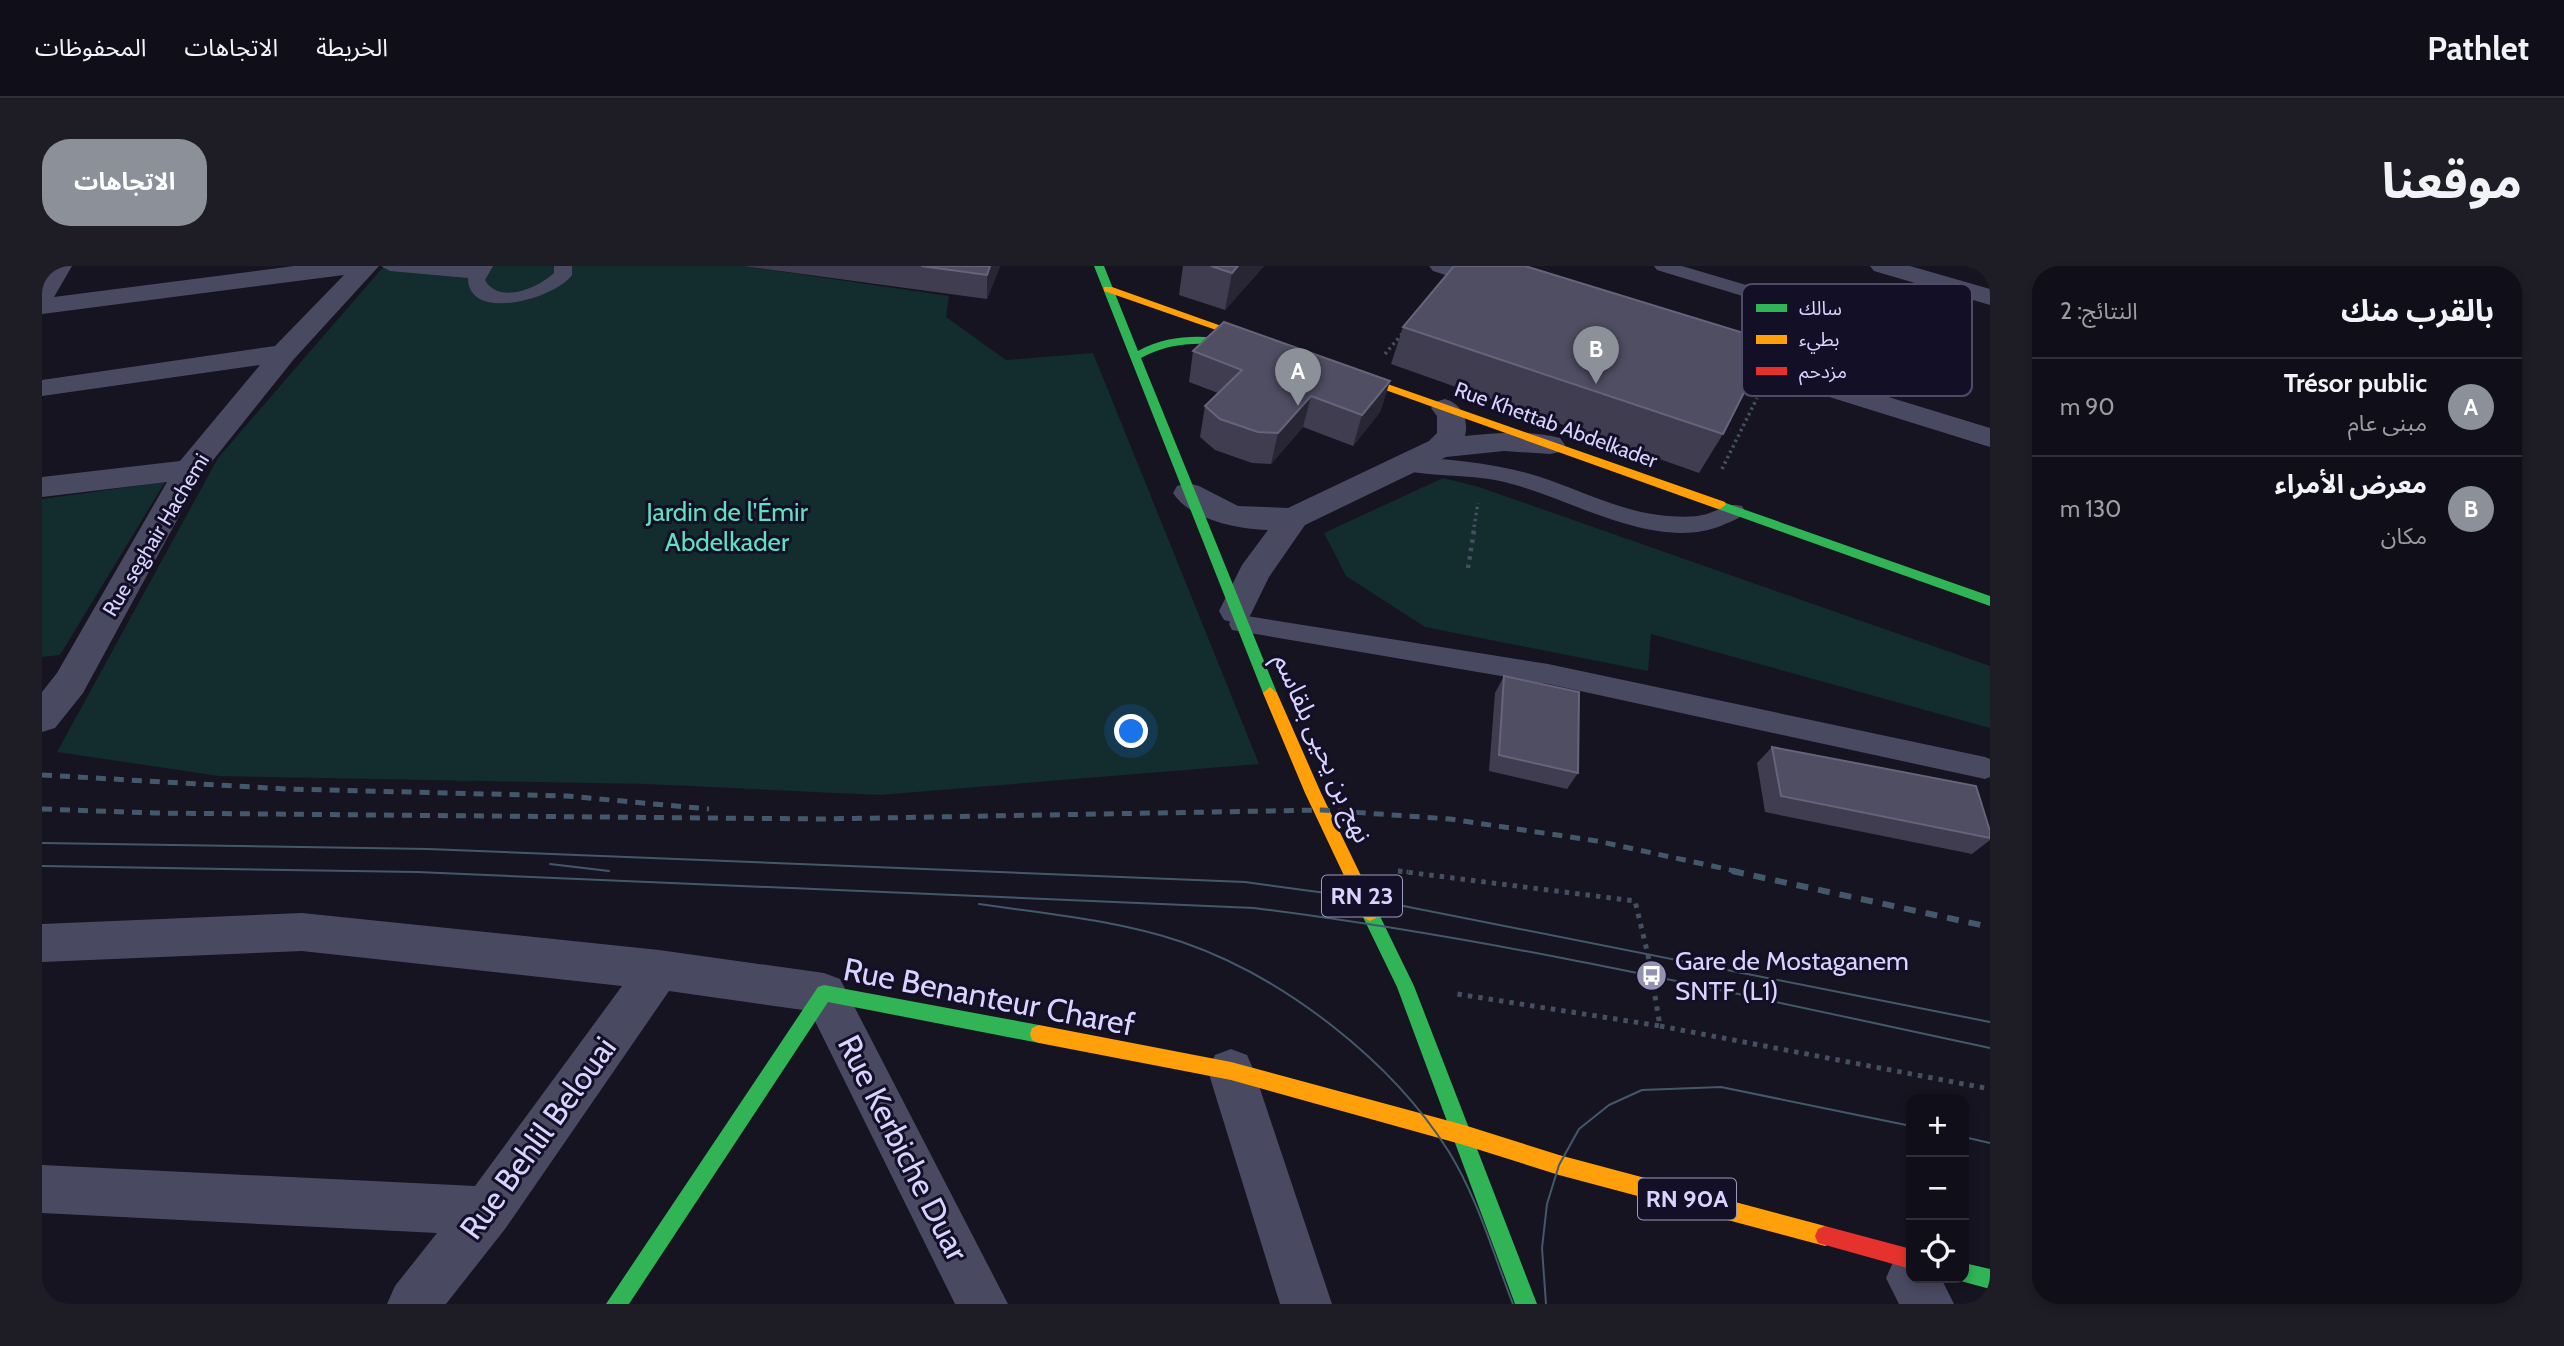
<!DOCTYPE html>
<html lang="ar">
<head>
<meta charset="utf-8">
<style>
  body { margin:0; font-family:Cabin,"Noto Sans Arabic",sans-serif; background:#1e1d26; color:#f1f3f6; direction:rtl }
  .controls { position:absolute; right:21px; bottom:21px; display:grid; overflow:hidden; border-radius:14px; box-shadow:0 4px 10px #0003 }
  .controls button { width:63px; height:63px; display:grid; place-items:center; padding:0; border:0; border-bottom:2px solid #302f38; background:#100f19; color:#f1f3f6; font:35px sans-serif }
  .you { position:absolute; left:1090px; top:466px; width:24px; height:24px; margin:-18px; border:5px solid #fff; border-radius:50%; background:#1a73e8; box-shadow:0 0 0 10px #1a73e833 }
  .badge { display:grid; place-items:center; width:46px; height:46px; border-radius:50%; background:#8c9099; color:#fff; font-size:23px; font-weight:700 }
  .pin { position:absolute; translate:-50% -58px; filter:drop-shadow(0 2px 4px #0008) }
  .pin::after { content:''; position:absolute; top:37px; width:24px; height:21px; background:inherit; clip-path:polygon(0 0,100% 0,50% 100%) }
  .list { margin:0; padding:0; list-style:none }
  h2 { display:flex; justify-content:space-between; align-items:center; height:91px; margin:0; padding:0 28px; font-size:30px }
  h2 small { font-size:23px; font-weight:400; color:#9c9ca2 }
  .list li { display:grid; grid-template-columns:46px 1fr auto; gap:21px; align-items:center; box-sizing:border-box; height:98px; padding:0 28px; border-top:2px solid #302f38 }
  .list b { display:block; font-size:26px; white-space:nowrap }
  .list p { margin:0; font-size:23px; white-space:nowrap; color:#9c9ca2 }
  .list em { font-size:23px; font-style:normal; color:#9c9ca2 }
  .icon { flex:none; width:38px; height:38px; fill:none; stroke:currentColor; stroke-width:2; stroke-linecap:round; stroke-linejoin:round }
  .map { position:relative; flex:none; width:1948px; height:1038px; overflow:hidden; direction:ltr; border-radius:28px }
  header { display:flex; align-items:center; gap:42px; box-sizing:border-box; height:98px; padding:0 35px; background:#100f19; border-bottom:2px solid #302f38 }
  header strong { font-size:33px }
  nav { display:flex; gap:38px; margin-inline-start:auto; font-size:24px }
  .intro { display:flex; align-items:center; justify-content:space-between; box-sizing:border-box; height:168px; padding:0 42px }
  h1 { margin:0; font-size:49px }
  .button { padding:18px 32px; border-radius:28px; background:#8c9099; color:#fff; font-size:24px; font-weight:700 }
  main { display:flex; gap:42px; padding:0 42px }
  aside { flex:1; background:#100f19; border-radius:28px; box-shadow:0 4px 10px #0003 }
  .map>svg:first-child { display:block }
  .green { fill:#132c2d }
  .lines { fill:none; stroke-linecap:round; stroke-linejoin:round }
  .path-far2 { stroke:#44505f; stroke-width:3.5; stroke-dasharray:2.5 3.5; stroke-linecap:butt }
  .path-far1 { stroke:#44505f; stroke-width:4.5; stroke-dasharray:3.5 5; stroke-linecap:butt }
  .path { stroke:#44505f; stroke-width:5; stroke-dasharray:4.5 6; stroke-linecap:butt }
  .lane { fill:#4a4962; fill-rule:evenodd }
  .street { fill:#4a4962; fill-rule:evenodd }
  .fast { fill:#30b455; fill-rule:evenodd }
  .slow { fill:#ff9f0a; fill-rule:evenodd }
  .jam { fill:#e5322d; fill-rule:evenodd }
  .tram { stroke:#43596b; stroke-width:2 }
  .rail-far1 { stroke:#43596b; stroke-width:5; stroke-dasharray:10 8; stroke-linecap:butt }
  .rail { stroke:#43596b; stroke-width:6; stroke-dasharray:12 10; stroke-linecap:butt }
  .wall { fill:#403d50 }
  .shaded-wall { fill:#282635 }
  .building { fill:#504e63; stroke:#66637b; stroke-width:2 }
  .labels { text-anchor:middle; stroke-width:6; stroke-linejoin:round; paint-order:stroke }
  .far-street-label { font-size:21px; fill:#d9d4ff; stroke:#130f26 }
  .shield { fill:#130f26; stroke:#9e99be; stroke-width:2 }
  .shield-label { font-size:24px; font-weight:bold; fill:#d9d4ff }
  .park-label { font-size:26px; fill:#5fe0c0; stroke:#130f26 }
  .street-label { font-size:26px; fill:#d9d4ff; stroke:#130f26 }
  .poi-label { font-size:26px; fill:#d9d4ff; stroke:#130f26; text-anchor:start }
  .near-street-label { font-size:32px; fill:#d9d4ff; stroke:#130f26 }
  .key { fill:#130f26; stroke:#4e4a67; stroke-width:2 }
  .key-label { font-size:19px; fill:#d9d4ff }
</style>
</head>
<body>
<header>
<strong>Pathlet</strong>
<nav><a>الخريطة</a><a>الاتجاهات</a><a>المحفوظات</a></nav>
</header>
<div class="intro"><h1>موقعنا</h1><a class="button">الاتجاهات</a></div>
<main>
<aside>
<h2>بالقرب منك<small>النتائج: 2</small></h2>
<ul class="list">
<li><span class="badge">A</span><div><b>Trésor public</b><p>مبنى عام</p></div><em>90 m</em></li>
<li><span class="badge">B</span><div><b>معرض الأمراء</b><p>مكان</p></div><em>130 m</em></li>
</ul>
</aside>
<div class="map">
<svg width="1948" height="1038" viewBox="0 0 1948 1038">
  <rect width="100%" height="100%" fill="#161421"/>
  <path class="green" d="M342,0H702L907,30L904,51L964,94L1051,87L1217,498L837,529L605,518L177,510L15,486L176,192Z
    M1401,212L1437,221L1948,400V462L1609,368L1606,405L1383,361L1304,310L1282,267Z
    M123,216L18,389L0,391V233Z"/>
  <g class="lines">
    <path class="path-far2" d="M1343,88L1360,68
      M1680,203L1715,132
      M1431,267L1436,237"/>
    <path class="path-far1" d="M1426,302L1432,265
      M1356,605L1366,606"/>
    <path class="path" d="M1356,605L1593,635L1606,689L1618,760L1415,728
      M1618,760L1948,823"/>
    <path class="lane" d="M339,0H451L443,14C457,39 496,22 512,7V0H530V9C513,33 426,57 426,12L348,5Z
      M1612,0H1640L1741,30L1743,34L1741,38H1727L1615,4Z
      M1364,191C1409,193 1453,197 1495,210C1536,223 1575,244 1617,249C1633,251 1650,252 1665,248C1678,244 1686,236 1700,240L1703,245C1699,253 1689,255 1681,259C1613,288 1524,229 1458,215C1425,208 1386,211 1356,203L1353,198L1356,193Z
      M1199,349L1506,398L1943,491L1948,493V511L1943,513L1506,418L1190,364L1187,358L1190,352Z"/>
    <path class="street" d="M4,0H30L12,31L252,0H337L252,93L160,208L41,427L13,462L0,466V426L15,407L125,216L0,231V211L138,195L218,99L0,130V114L233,80L302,9L0,48V7Z
      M1387,0H1426L1468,14L1472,19L1468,24L1459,27L1391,5Z
      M1828,0H1868L1948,23V39L1832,5Z
      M1666,76L1948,162V181L1656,90L1652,84L1656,78Z
      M1403,133C1420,138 1427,154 1423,170C1455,167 1487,164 1518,172L1523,179L1518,186L1508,188L1462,185L1404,191L1263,259L1227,311L1206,354L1194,357L1182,354L1177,345L1200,299L1226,264C1196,263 1148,254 1131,227L1135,220L1146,217L1157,220L1196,240L1246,242L1387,175L1395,167V150L1389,142L1393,136Z
      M260,647L617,684L782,707L798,713L966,1038H913L768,745L627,725L463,963L404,1038H345L353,1020L395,967L0,947V899L433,920L580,720L260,685L0,696V658Z
      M1189,783L1205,789L1212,805L1290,1038H1238L1166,805L1173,789Z
      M1869,987V1012H1899L1912,1038H1857L1844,1012L1852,994Z"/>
    <path class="fast" d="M1052,0H1062L1096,85C1134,64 1175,71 1215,77L1221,80L1215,83C1174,78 1137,71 1099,92L1235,427L1233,431H1223L1221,427Z
      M1678,235L1948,330V340L1673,242L1672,239Z
      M1328,639L1334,642L1372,720L1495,1038H1473L1355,721L1319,647L1322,642Z
      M782,719L997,759L1004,762L1006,768L1004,774L997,777L786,736L587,1038H564L776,721Z
      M1922,997L1948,1003V1023L1915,1014L1914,1012H1922Z"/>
    <path class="slow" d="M1062,21H1070L1233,79L1223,81L1062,25Z
      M1297,101L1683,236L1684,239L1678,243L1673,242L1293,106L1291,104Z
      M1228,421L1235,427L1279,527L1337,647L1334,652L1328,655L1322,652L1263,527L1221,427Z
      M997,759L1189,796L1422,859L1517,889L1783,960L1790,963L1793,970L1790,977L1783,980L1517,909L1422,879L1189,814L997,777L990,774L988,768L990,762Z"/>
    <path class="jam" d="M1783,960L1869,983V1003L1776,977L1773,970L1776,963Z"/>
    <path class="tram" d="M0,577L386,583L1203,616L1321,632L1948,756
      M508,598L567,605
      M0,600L375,606L1212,642C1460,673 1704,730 1948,782
      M937,638C1005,648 1075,654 1140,676C1242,711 1350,795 1407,886C1436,933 1451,987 1471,1038
      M1922,871L1948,877
      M1504,1038L1500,982L1505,938L1517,899L1537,863L1567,839L1600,824L1679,821L1869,860"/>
    <path class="rail-far1" d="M0,509L245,523L525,530L667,543
      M0,543L112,547L780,553L1280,544L1408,553L1555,575L1698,606"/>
    <path class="rail" d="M1690,605L1948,661"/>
  </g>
  <path class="wall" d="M701,0H958L945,33Z
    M1141,0H1222L1183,44L1137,29Z
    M1361,61L1681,168L1657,207L1349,98Z
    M1151,85L1348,115L1338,146L1311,180L1261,161L1229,198L1210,197L1173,184L1158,171L1163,140L1176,127L1147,116Z
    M1462,410L1536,507L1525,523L1447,505L1453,427Z
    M1730,481L1948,565V574L1930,588L1723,546L1715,497Z"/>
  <path class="shaded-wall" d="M948,0H958L945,33V9Z
    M1196,0H1222L1183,44L1190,7Z
    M1348,115L1338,146L1311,180L1320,149Z
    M1269,130L1261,161L1229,198L1236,167Z"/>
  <path class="building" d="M879,0H948L945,9Z
    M1169,0H1196L1190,7Z
    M1412,0H1483L1728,75L1681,168L1361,61Z
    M1182,56L1348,115L1320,149L1269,130L1236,167L1216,166L1178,153L1163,140L1200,104L1151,85Z
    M1462,410L1537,426L1536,507L1457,489Z
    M1730,481L1934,520L1948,565V572L1739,530Z"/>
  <defs>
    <symbol id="bus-disc" viewBox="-11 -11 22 22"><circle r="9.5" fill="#9591b1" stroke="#130f26"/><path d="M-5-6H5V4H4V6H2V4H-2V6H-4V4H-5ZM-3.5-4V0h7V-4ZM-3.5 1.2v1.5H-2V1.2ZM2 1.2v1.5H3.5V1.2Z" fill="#fff"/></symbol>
  </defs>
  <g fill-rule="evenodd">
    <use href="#bus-disc" x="1592" y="692" width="35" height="35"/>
  </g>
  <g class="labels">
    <g class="far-street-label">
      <text transform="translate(1514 159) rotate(20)" y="7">Rue Khettab Abdelkader</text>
      <text transform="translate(114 269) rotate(-59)" y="7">Rue seghair Hachemi</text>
    </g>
    <g class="shield">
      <rect x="1280" y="609.5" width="80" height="41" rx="5"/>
      <rect x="1596" y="912.5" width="98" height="41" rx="5"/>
    </g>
    <g class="shield-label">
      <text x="1320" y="638">RN 23</text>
      <text x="1645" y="941">RN 90A</text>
    </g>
    <g class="park-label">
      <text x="685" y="255">Jardin de l'Émir<tspan x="685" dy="30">Abdelkader</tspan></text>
    </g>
    <g class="street-label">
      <text transform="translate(1281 482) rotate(66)" y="9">نهج بن يحيى بلقاسم</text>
    </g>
    <g class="poi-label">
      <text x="1633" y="704">Gare de Mostaganem<tspan x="1633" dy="30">SNTF (L1)</tspan></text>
    </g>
    <g class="near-street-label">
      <text transform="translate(947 731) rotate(11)" y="11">Rue Benanteur Charef</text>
      <text transform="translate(496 872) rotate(-54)" y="11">Rue Behlil Belouai</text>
      <text transform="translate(861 882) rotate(63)" y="11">Rue Kerbiche Duar</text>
    </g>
  </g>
  <rect x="1700" y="18" width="230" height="112" rx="10" class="key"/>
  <rect x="1714" y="38" width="31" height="8" fill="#30b455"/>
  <rect x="1714" y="69" width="31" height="9" fill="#ff9f0a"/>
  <rect x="1714" y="101" width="31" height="8" fill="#e5322d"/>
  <g class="key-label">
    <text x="1757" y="49">سالك</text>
    <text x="1757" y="80">بطيء</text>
    <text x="1757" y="112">مزدحم</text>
  </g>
</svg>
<div class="controls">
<button>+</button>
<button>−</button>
<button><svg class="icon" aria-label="locate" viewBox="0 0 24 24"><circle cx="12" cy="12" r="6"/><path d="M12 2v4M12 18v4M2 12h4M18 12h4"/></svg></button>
</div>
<div class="you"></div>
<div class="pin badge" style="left:1256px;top:140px">A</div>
<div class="pin badge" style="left:1554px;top:118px">B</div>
</div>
</main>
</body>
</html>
